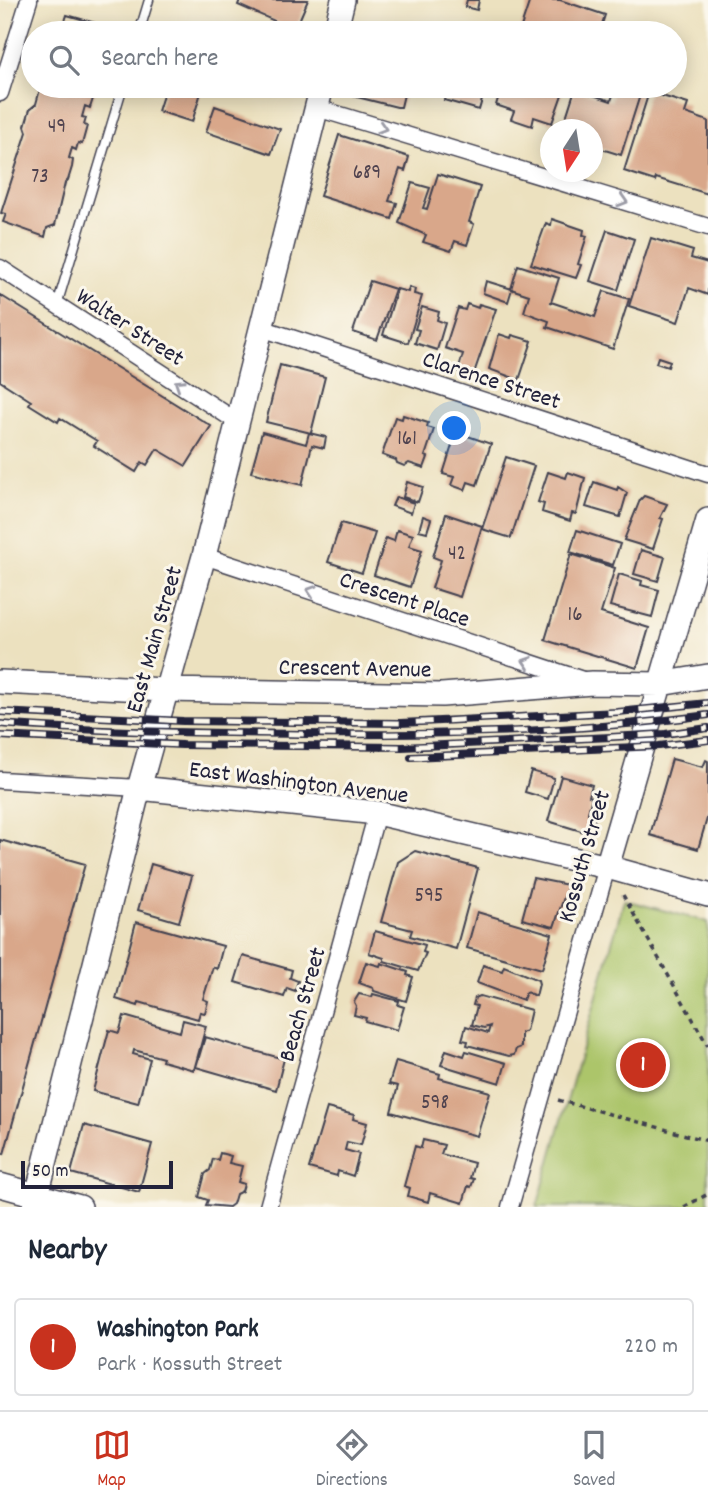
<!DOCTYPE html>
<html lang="en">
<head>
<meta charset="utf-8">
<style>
  body { margin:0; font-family:Dekko,sans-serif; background:#f6f6f7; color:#1f2937 }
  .compass { position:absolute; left:540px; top:119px; width:63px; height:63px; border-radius:50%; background:#fff; box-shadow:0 4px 18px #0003; rotate:192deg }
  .scale { position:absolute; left:21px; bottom:18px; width:152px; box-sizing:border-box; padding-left:7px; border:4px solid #22223b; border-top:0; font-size:19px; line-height:24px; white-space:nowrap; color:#22223b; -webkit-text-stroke:5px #fbf7ec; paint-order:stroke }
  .you { position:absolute; left:455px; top:429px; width:24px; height:24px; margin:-18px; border:5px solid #fff; border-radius:50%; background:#1a73e8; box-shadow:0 0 0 10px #1a73e833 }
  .badge { display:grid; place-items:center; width:46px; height:46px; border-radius:50%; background:#c8321e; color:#fff; font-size:23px; font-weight:700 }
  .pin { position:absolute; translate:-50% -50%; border:4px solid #fff; box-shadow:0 2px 7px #0006 }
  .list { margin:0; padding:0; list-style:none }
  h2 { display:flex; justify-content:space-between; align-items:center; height:91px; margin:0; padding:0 28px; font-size:30px }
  h2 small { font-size:23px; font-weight:400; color:#747a83 }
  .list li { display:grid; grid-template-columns:46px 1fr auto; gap:21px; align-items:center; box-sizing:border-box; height:98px; margin:0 14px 14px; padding:0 14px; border:2px solid #e0e1e3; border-radius:7px }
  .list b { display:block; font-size:26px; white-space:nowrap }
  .list p { margin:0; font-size:23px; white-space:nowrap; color:#747a83 }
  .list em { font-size:23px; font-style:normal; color:#747a83 }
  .icon { flex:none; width:38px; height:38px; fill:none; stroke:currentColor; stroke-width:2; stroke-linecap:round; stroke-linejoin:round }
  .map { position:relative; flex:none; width:708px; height:1207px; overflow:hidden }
  .search { position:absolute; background:#fff; box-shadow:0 4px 18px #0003; left:21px; right:21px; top:21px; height:77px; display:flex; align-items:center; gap:18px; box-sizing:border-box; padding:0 24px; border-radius:38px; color:#747a83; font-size:26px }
  .sheet { height:203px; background:#fff }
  nav { display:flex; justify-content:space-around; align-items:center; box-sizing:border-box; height:98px; border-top:2px solid #e0e1e3; background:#fff; font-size:19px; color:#747a83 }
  nav a { display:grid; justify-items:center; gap:4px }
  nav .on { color:#c8321e }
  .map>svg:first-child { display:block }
  .green { fill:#acc56a; stroke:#677452; stroke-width:2 }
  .building { fill:#d9a78a }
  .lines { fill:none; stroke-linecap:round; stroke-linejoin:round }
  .lane-casing { stroke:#403f4f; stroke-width:11 }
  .street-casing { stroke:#403f4f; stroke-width:19 }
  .secondary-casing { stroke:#403f4f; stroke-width:26 }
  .path { stroke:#403f4f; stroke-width:3.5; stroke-dasharray:5 5; stroke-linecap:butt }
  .lane { stroke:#fff; stroke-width:8 }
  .street { stroke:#fff; stroke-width:16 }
  .secondary { stroke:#fff; stroke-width:23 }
  .rail-casing { stroke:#22223b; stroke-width:8 }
  .rail { stroke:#fbf7ec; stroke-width:5; stroke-dasharray:16; stroke-linecap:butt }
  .oneway { stroke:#9c9ca7 }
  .labels { text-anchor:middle; stroke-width:6; stroke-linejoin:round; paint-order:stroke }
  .number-label { font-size:21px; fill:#50434f }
  .street-label { font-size:24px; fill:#22223b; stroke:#fbf7ec }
</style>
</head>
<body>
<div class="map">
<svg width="708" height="1207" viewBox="0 0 708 1207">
  <rect width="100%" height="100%" fill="#fbf7ec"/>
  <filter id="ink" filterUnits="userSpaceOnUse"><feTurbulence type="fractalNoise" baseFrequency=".0143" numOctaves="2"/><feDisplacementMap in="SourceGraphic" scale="14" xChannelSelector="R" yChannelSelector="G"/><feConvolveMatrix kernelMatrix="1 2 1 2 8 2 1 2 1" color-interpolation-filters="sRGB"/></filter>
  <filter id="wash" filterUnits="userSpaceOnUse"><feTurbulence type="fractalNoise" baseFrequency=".00686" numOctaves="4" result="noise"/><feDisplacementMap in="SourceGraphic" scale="28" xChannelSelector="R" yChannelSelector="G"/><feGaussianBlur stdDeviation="1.57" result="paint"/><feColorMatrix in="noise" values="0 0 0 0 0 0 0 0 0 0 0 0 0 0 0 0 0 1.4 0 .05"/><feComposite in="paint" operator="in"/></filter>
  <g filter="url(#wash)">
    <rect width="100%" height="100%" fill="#ece1bf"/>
    <path class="green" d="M624,900L708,922V1207H537Z"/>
    <g id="blocks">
      <path class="building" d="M240,0H308L295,30L238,5Z
        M467,0H479L477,10L465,7Z
        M530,0H560L605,15L599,33H519Z
        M67,15L95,23L94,25L109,30L108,33H56L59,26L63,27Z
        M41,86H97L90,108L85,106L82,117L86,118L84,125L87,126L82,144L78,143L76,150L72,148L69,158L73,160L72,167L68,180L65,183L55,225L47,228L45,237L3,222L6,214L1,213L27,132L25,126L30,109L36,104Z
        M166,86H203L192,122L158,111Z
        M352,86H406L401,107H397L349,95Z
        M448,86H486L479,110L444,100Z
        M502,86H565L552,123L534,117L532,126L511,119L514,111L496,105Z
        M616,86L641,92L621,155L592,146V130H562L575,89L611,101Z
        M649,92L688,104L685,113L708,121V194L656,178L655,181L624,171Z
        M215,106L280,129L271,154L206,132Z
        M339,135L409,157L405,171L400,169L389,201L397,203L392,219L320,196Z
        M438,174L480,187L469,222L474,224L467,245L455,241L451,251L423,242L426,235L399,223L412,183L430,188L423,208L427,209Z
        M552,219L584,230L583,235L587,236L578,264L581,265L576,278L531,264L546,223L551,225Z
        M607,230L634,239L618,290L590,281Z
        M651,238L693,251L691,258L708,263V295L689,288L678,322L629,306Z
        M518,265L559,278L551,302L595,317L604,291L629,299L613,349L547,327L549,321L524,312L529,295L511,289Z
        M370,281L395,289L377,340L353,332Z
        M486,281L512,289L508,302L483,293Z
        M409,287L415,289L414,294L422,296L408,343L383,335L397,289L408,292Z
        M0,295L211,426L186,466L157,449L147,465L142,462L136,472L94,446L97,441L60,418L58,422L29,404L31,401L0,381Z
        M467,304L478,308L479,304L496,309L473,376L458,371L463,354L445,348L458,308L465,310Z
        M422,307L439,312L437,320L445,323L437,350L415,343L419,330L415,329Z
        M499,334L511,338L512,335L532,341L519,380L489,369Z
        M658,357L670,361L668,367L656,363Z
        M280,365L325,377L311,433L266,422Z
        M403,415L428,423L427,427L434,429L425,456L428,457L424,468L409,463L404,466L397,463L396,460L382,455L395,417L402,419Z
        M262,432L306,444L309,433L326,437L324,448L312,445L302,485L251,472Z
        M462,434L491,444L477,485L468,482L465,490L451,485L454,477L443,474L455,436L460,438Z
        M506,457L534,466L511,538L482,529Z
        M548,472L566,478L568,472L585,478L576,514L572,513L570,521L542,512L544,504L538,502Z
        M407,482L423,487L418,502L403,497Z
        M594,482L617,490L618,487L627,493L620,517L586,507Z
        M644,496L667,504L660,518L663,519L653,549L624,540L640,500Z
        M396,497L414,503L411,513L392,506Z
        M446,514L482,526L460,597L432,588L441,560L433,557Z
        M423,516L431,519L427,532L419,530Z
        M341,523L375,533L362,573L328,562Z
        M397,530L413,535L409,546L422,550L410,587L374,575L386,538L394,541Z
        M577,530L620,544L613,565L570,552Z
        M641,550L665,557L658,581L634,574Z
        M571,554L615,568L601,613L649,628L637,668L545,640Z
        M619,574L642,581L641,585L659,590L652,617L610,606Z
        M672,759L703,767L706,760L708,761V815L698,849L650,835Z
        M531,771L554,778L548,799L525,792Z
        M561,776L592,785L589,796L592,797L588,813L596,815L591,834L548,821Z
        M0,840L85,864L4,1154L0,1153Z
        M415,851L478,868L456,949L410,936L412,930L381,922L398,862Z
        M151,864L192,876L179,922L138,910Z
        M533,878L568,885L554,927L522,919Z
        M477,912L552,934L542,969L467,948Z
        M136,922L223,946L217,969L213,967L203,999L208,1001L205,1013L200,1012L198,1019L139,1002L138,1006L116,999Z
        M375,931L425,945L423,952L426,953L418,971L384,961V958L369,953Z
        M243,956L292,970L290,978L298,981L295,991L287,988L284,997L235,982Z
        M366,962L380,966L381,963L408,972L407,975L413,977L406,1001L374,991L373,988L359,983Z
        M483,965L502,971L504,966L538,980L539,984L536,996L526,992L523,1000L477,983Z
        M359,994L372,997L373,994L399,1001L398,1005L404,1007L397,1030L365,1021L366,1018L354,1015L356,1006L354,1002Z
        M480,996L531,1010L526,1031L521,1033V1047L516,1049L514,1055L509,1056L467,1045L468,1041L462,1040L466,1026L488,1033L490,1026L484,1028L472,1025L477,1006L473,1005L475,998Z
        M124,1016L180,1032L183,1020L206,1026L194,1070L162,1061L163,1058L134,1050L133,1054L150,1059L138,1103L93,1091L109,1030L119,1033Z
        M205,1037L284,1059L276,1090L196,1067Z
        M446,1050L464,1056L466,1051L506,1063L500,1083L441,1065Z
        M396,1061L440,1074L439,1078L490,1092L477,1136L391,1112L398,1086L389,1084Z
        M327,1108L354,1115L353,1119L367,1123L361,1145L347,1142L345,1150L359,1154L353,1176L338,1171L337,1176L309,1168Z
        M84,1125L152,1144L139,1192L71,1173Z
        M423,1140L444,1145L441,1154L474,1163L470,1178L474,1179L471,1187L468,1186L463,1203L430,1193L428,1202L408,1196L410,1188L404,1186L415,1146L421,1148Z
        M220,1153L231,1156L229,1163L242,1166L238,1182L244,1184L242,1191L236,1194L233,1204L229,1207L206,1205L208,1200L199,1197L205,1174L210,1170L213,1159L218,1160Z"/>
    </g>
  </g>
  <g filter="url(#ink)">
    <use href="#blocks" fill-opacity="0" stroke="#403f4f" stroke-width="2"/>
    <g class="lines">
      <defs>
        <path id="lane" d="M139,33L149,0
          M57,305L123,86"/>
        <path id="street" d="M0,93L29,0
          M317,108L708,227
          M0,268L236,421
          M261,328L708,474
          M204,556L583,680
          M0,780L139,788
          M268,1207L377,813
          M510,1207L607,867"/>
        <path id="secondary" d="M335,33L343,0
          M0,682L165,690L442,695L592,683L660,684L708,676
          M139,788L377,813L607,867L708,895
          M607,867L708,520
          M0,1185L80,1207
          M34,1207L139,788L204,556L322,86"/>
      </defs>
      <use href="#lane" class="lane-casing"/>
      <use href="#street" class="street-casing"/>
      <use href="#secondary" class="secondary-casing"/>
      <path class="path" d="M623,895L708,1046
        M558,1100L708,1141
        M684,1207L708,1194"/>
      <use href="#lane" class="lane"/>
      <use href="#street" class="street"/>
      <use href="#secondary" class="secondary"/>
      <defs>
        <path id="rail" d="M0,712L183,721L401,723L618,712L708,703
          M0,724C100,732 201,733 301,734C436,735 574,733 708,715
          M0,736L182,745L402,747L611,737L665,734L708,728
          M411,757L659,746L708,740"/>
      </defs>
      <use href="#rail" class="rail-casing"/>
      <use href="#rail" class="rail"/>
    </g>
    <defs><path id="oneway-chevron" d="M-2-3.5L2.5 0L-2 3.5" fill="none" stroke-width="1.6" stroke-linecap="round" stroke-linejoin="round" transform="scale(1.75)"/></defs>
    <g class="oneway">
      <use href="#oneway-chevron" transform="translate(382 128) rotate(17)"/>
      <use href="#oneway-chevron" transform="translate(623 201) rotate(17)"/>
      <use href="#oneway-chevron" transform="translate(179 384) rotate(-147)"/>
      <use href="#oneway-chevron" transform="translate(311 591) rotate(-162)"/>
      <use href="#oneway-chevron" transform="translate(527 662) rotate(-162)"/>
    </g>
  </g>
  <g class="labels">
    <g class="number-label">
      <text x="57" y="132">49</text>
      <text x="367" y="178">689</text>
      <text x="40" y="182">73</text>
      <text x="407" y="444">161</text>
      <text x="457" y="559">42</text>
      <text x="575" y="620">16</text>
      <text x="429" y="901">595</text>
      <text x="435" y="1108">598</text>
    </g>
    <g class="street-label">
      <text transform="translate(131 326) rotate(33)" y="8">Walter Street</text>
      <text transform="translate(492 379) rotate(18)" y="8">Clarence Street</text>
      <text transform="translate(405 598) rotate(18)" y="8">Crescent Place</text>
      <text transform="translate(153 639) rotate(-74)" y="8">East Main Street</text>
      <text transform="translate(355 667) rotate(1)" y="8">Crescent Avenue</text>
      <text transform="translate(299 781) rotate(7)" y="8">East Washington Avenue</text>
      <text transform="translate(583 856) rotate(-74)" y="8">Kossuth Street</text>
      <text transform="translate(301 1004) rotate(-74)" y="8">Beach Street</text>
    </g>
  </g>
</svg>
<svg class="compass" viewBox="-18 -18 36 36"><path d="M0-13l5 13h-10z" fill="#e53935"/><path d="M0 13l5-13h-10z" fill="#747a83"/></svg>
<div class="scale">50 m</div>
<div class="you"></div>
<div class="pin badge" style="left:643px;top:1065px">1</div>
<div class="search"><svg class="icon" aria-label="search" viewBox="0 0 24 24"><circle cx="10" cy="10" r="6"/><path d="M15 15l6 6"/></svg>Search here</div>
</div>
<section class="sheet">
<h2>Nearby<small></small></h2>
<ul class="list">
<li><span class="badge">1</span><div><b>Washington Park</b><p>Park · Kossuth Street</p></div><em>220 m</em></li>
</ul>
</section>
<nav>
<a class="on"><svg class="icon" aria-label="map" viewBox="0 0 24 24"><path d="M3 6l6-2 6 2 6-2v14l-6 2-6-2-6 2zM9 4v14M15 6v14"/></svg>Map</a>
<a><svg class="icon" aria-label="directions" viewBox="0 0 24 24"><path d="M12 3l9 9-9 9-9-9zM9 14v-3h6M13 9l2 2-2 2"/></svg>Directions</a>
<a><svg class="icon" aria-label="saved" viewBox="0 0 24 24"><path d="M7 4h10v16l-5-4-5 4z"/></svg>Saved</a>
</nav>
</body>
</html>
